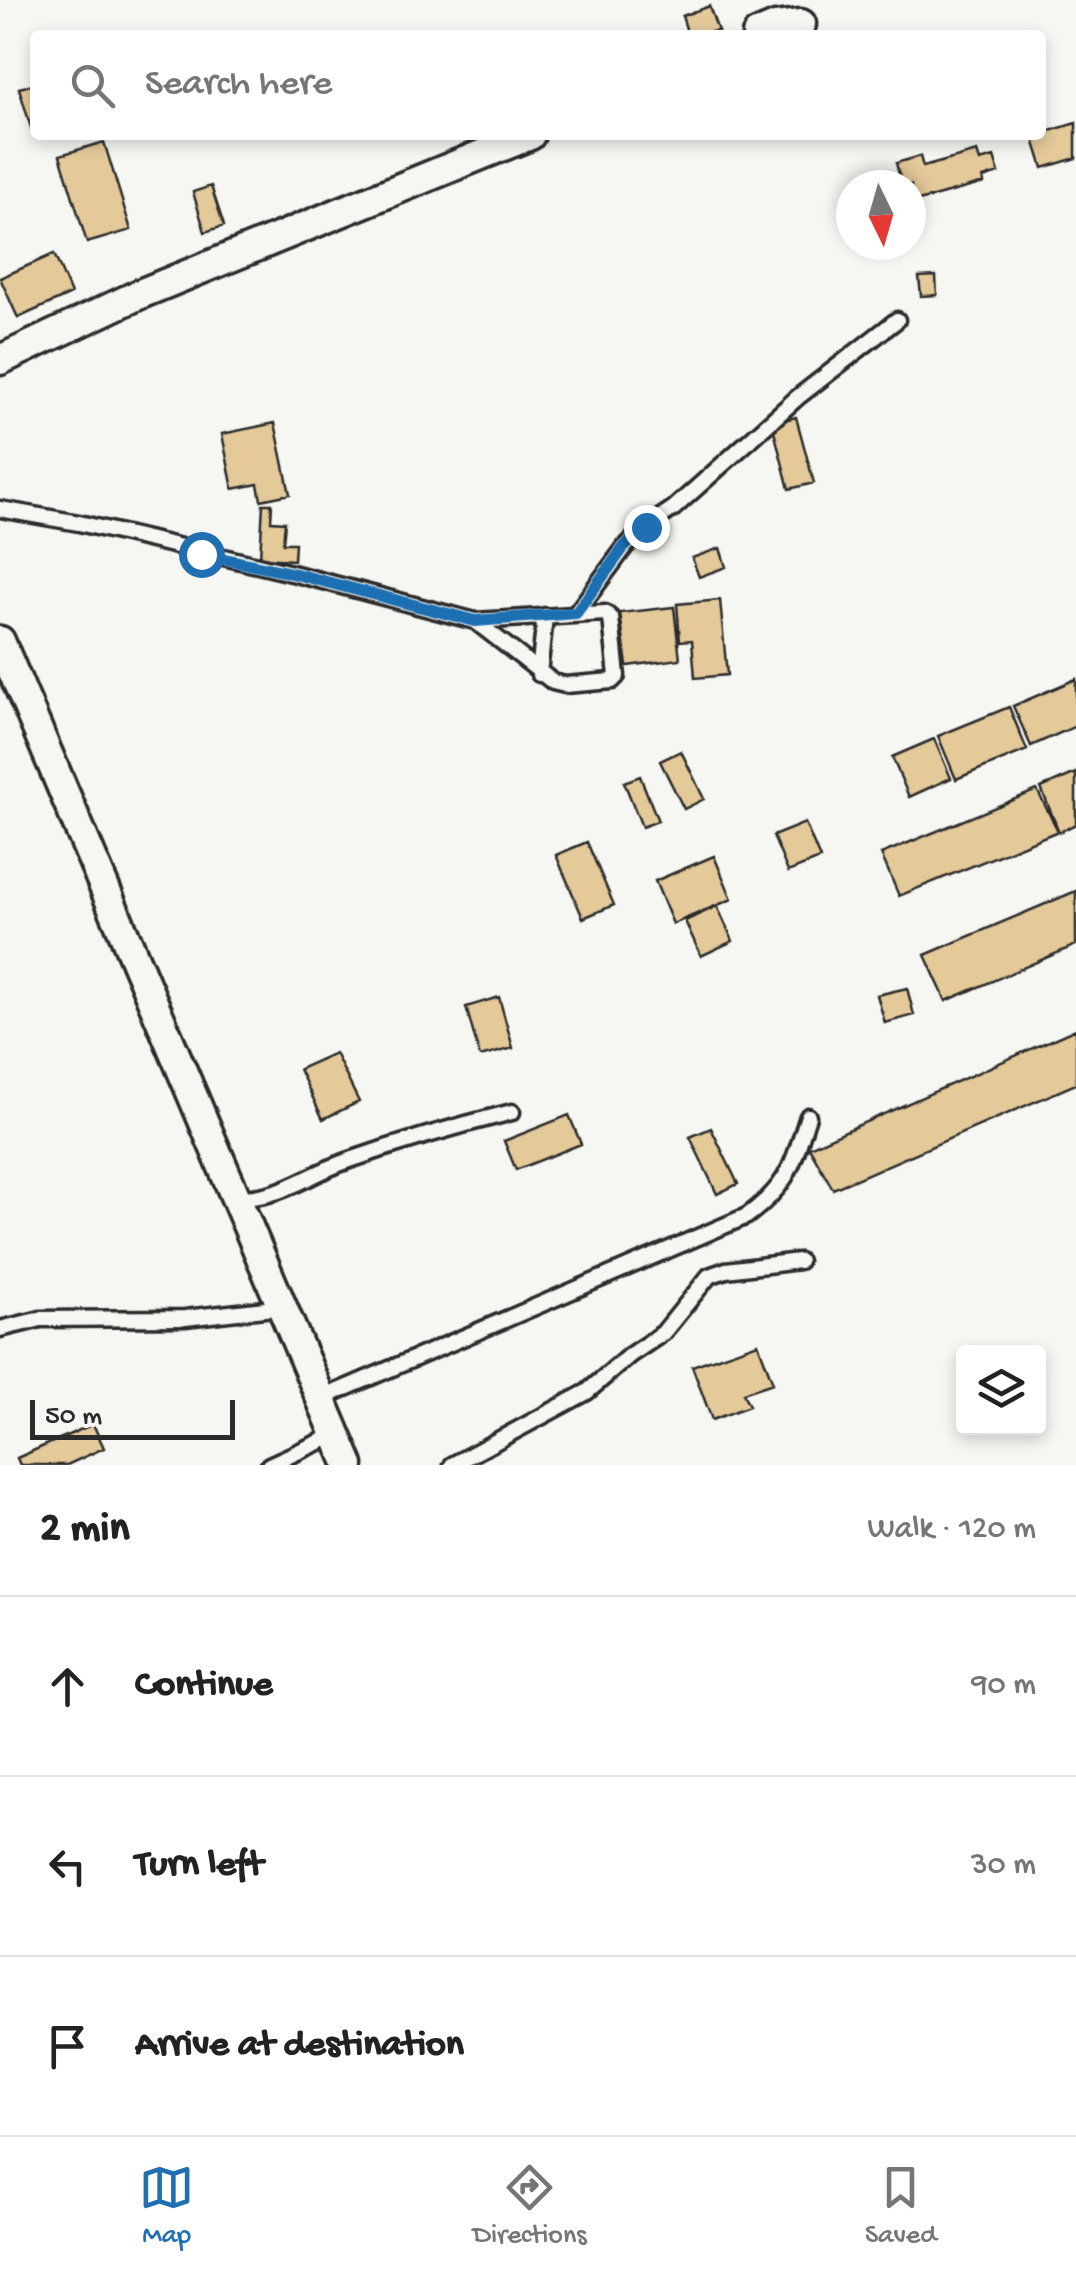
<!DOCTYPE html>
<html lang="en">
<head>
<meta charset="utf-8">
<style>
  body { margin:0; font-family:"Gochi Hand",sans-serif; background:#f2f2f2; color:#222 }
  .controls { position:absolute; right:30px; bottom:30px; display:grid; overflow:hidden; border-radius:10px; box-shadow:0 5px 15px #0003 }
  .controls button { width:90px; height:90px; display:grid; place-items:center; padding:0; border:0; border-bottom:2px solid #e0e0e0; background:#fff; color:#222; font:50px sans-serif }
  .compass { position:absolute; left:836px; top:170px; width:90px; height:90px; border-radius:50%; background:#fff; box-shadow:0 5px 15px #0003; rotate:175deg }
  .scale { position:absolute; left:30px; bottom:25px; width:205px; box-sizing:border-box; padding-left:10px; border:5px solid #2b2b2b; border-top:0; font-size:28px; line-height:35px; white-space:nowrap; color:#2b2b2b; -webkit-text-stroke:8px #f6f6f2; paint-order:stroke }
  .stop { position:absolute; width:30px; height:30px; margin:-22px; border:8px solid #1f6fb2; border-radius:50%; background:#fff }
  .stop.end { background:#1f6fb2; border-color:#fff; box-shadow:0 2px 10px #0008 }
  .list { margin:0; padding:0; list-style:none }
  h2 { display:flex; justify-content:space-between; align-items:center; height:130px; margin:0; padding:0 40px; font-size:42px }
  h2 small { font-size:32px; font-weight:400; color:#767676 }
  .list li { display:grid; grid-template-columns:65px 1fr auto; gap:30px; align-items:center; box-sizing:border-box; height:180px; padding:0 40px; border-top:2px solid #e0e0e0 }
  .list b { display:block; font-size:38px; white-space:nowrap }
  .list em { font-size:32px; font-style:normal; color:#767676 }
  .icon { flex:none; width:55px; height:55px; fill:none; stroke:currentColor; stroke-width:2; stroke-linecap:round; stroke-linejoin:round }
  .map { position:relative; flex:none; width:1076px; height:1465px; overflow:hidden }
  .search { position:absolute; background:#fff; box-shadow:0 5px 15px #0003; left:30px; right:30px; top:30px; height:110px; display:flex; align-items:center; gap:25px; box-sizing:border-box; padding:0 35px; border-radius:10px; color:#767676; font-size:38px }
  .sheet { height:670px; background:#fff }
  nav { display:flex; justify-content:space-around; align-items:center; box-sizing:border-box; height:140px; border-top:2px solid #e0e0e0; background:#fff; font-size:28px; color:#767676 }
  nav a { display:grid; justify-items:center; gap:5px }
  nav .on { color:#1f6fb2 }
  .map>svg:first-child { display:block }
  .building { fill:#e4c999; stroke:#2b2b2b; stroke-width:2.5 }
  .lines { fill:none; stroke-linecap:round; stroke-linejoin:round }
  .service-casing { stroke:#2b2b2b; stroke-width:21 }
  .minor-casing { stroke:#2b2b2b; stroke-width:35 }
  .service { stroke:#f6f6f2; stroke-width:14 }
  .minor { stroke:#f6f6f2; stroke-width:28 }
  .route { stroke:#1f6fb2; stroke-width:12 }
</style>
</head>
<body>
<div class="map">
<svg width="1076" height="1465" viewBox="0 0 1076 1465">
  <rect width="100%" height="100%" fill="#f6f6f2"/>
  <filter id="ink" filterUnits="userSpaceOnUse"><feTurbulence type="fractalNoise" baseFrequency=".01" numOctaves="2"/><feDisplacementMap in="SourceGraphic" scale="20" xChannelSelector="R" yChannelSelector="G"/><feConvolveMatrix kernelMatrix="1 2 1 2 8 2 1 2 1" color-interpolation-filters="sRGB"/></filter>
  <g filter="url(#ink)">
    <path class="building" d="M709,6L718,31L688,35L682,16Z
      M35,84V131H32L19,88Z
      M1076,123V158L1043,168L1033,136Z
      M104,142L131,230L87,243L60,155Z
      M977,152L980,161L994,157L999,173L983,178L984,183L911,203V185H902L896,163L920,156L923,167Z
      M211,186L224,226L205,232L193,192Z
      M54,254L71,294L18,318L0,278Z
      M936,276L937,295L921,296L919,277Z
      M796,417L814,483L789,489L772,423Z
      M275,423L290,494L261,500L258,484L233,489L222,434Z
      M263,504H272L271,521L285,522L283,543H295L294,560L260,558Z
      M720,548L726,567L699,577L692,558Z
      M720,600L727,675L695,678L692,640L680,641L677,604Z
      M674,607L680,659L627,666L620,613Z
      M1076,679V726L1031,746L1013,706Z
      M1009,707L1027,750L956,779L938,736Z
      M934,739L951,778L909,797L892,757Z
      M681,751L704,799L684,809L660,761Z
      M1076,773V824L1059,832L1041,788Z
      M640,776L658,821L642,827L624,782Z
      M1037,790L1058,831L899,896L881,854Z
      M805,823L820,859L788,872L773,836Z
      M587,842L614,905L583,918L556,855Z
      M714,856L732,899L673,924L655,881Z
      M1076,891V945L946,1001L925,955Z
      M717,906L733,941L701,956L685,921Z
      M907,988L914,1015L885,1023L877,995Z
      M499,997L513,1048L480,1057L466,1007Z
      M1076,1029V1084L833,1189L809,1147Z
      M335,1053L359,1102L323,1119L299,1069Z
      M569,1115L581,1144L516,1170L504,1141Z
      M711,1128L738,1184L717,1194L690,1137Z
      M758,1343L773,1383L743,1393L749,1406L712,1420L692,1366Z
      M93,1424L104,1448L67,1465H20L17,1458Z"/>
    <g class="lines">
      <defs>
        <path id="service" d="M0,509L79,523L296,574L475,621L605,613L611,618L617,676L612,681L565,685L553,682L475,621
          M576,613L625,547L646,527L674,508L798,397L897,320
          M539,674L545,616
          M237,1198C283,1198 306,1175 347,1161C401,1142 456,1126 512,1112
          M0,1329L41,1319L185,1318L282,1307
          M322,1398L747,1216C790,1184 792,1165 808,1116
          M269,1465L335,1435
          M452,1465L587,1392L630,1355L663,1333L709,1276L726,1270L799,1261"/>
        <path id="minor" d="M757,35L776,27L801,24
          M0,360L140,294L530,135
          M0,641L349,1465"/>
      </defs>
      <use href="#service" class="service-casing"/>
      <use href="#minor" class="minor-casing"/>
      <use href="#service" class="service"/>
      <use href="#minor" class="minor"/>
    </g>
  </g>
  <g class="lines" filter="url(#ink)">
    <path class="route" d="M201,554L296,574L475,621L576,613L624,547L646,527"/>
  </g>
</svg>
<div class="controls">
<button><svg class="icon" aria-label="layers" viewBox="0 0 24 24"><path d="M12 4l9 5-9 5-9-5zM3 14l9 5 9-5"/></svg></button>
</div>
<svg class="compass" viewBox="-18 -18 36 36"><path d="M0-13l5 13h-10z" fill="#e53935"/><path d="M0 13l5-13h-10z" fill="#767676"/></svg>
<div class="scale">50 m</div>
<div class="stop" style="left:201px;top:554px"></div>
<div class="stop end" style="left:646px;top:527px"></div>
<div class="search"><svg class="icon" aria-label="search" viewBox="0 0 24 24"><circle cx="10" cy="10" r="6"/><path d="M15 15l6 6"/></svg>Search here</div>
</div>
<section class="sheet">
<h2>2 min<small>Walk · 120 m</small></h2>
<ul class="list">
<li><svg class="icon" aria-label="ahead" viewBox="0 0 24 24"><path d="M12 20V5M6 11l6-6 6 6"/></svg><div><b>Continue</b></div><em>90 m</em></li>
<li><svg class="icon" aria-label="left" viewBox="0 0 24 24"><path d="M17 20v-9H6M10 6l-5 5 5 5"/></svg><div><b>Turn left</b></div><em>30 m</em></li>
<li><svg class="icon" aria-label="arrive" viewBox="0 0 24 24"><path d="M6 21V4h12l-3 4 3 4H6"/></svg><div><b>Arrive at destination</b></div></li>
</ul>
</section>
<nav>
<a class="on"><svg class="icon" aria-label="map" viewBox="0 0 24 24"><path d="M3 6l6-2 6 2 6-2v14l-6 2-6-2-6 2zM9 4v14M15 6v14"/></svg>Map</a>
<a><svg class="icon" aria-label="directions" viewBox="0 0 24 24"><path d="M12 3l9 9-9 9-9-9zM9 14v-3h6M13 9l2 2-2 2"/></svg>Directions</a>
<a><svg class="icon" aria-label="saved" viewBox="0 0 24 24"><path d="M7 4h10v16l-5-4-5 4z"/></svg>Saved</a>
</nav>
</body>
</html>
